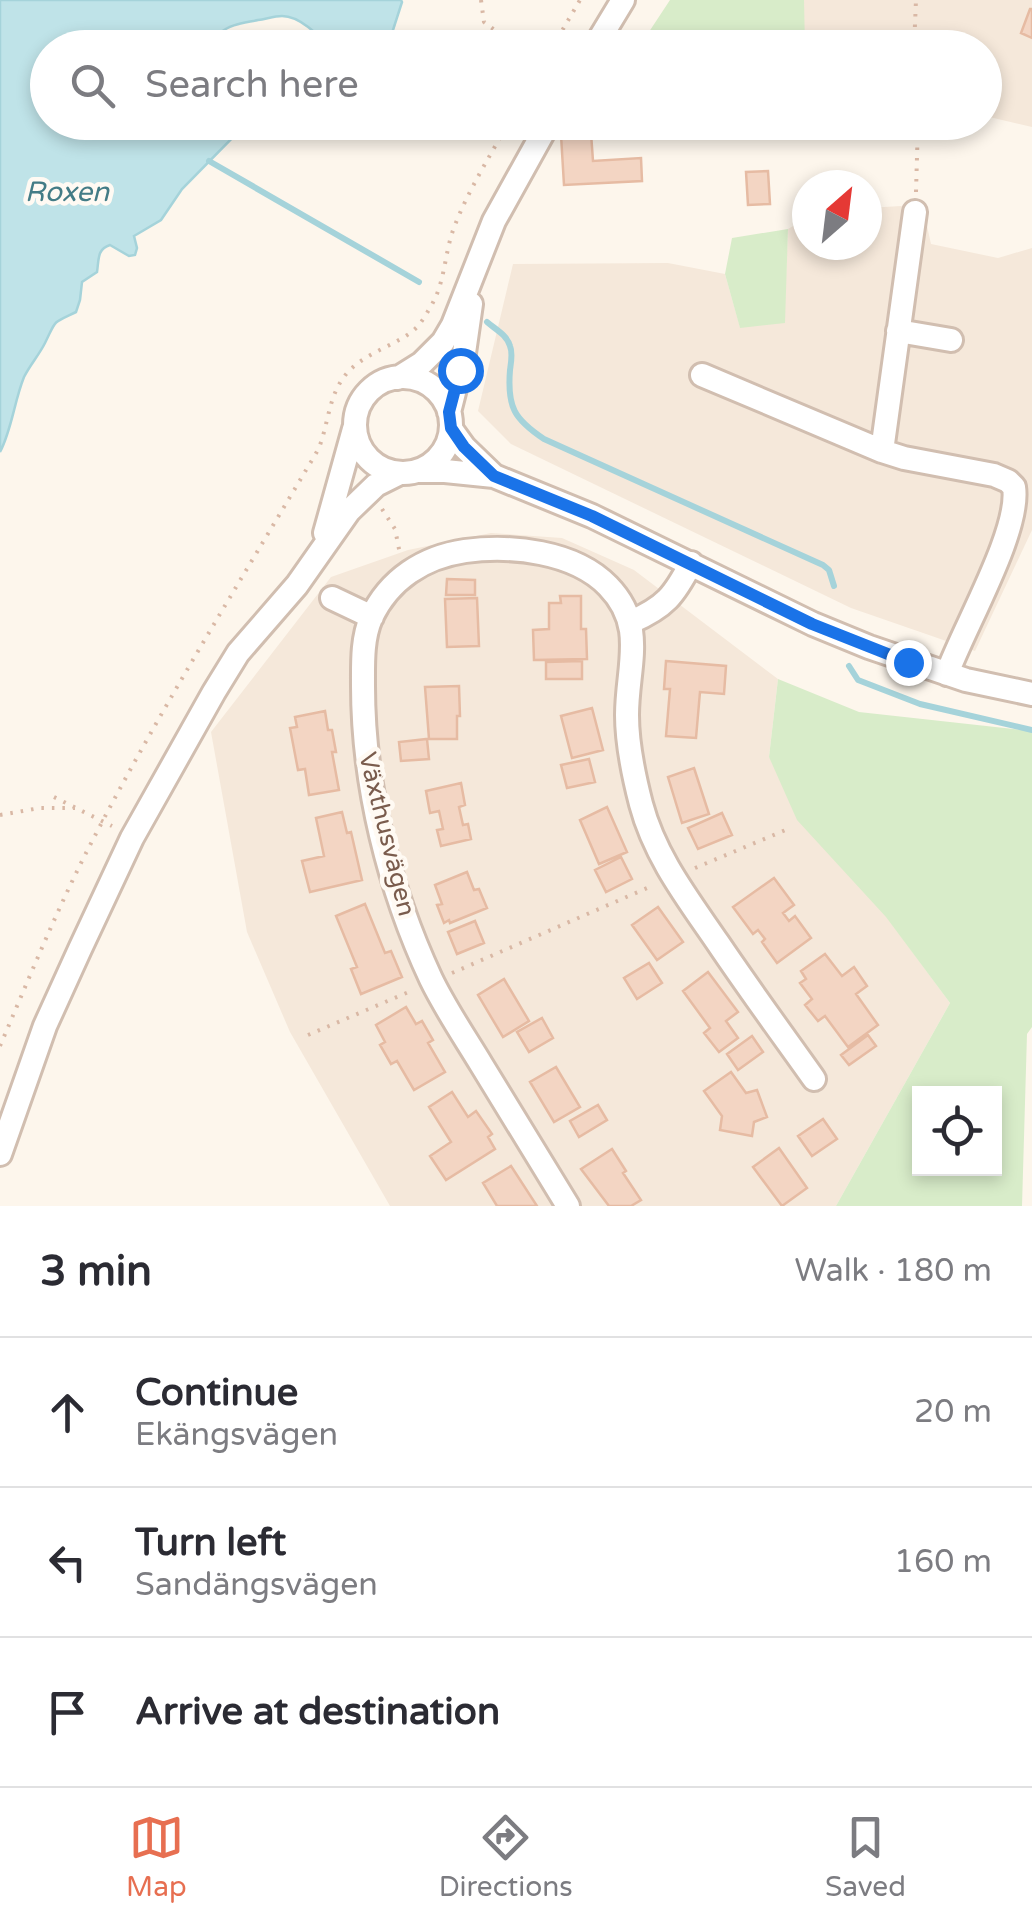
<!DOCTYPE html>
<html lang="en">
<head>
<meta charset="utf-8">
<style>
  body { margin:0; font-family:"Varela Round",sans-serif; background:#f2f2f3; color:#2b2b33 }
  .controls { position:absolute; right:30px; bottom:30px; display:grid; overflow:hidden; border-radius:0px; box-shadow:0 5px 15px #0003 }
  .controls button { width:90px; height:90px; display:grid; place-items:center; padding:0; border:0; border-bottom:2px solid #e1e1e2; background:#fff; color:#2b2b33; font:50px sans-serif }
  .compass { position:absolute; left:792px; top:170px; width:90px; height:90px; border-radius:50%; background:#fff; box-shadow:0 5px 15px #0003; rotate:28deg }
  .stop { position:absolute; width:30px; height:30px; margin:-22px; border:8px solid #1a73e8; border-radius:50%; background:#fff }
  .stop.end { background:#1a73e8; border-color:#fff; box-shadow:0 2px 10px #0008 }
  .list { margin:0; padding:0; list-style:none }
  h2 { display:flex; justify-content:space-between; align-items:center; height:130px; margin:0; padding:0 40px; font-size:42px }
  h2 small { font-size:32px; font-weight:400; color:#7c7c81 }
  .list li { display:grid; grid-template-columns:65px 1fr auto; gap:30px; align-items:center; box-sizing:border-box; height:150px; padding:0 40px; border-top:2px solid #e1e1e2 }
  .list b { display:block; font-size:38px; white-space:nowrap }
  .list p { margin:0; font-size:32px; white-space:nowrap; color:#7c7c81 }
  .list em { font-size:32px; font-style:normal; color:#7c7c81 }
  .icon { flex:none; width:55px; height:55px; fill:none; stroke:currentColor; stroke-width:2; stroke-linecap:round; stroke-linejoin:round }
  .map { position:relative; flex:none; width:1032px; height:1206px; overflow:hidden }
  .search { position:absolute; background:#fff; box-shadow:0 5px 15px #0003; left:30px; right:30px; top:30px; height:110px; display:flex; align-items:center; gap:25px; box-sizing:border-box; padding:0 35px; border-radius:55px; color:#7c7c81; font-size:38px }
  .sheet { height:580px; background:#fff }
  nav { display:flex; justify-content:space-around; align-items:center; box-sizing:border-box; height:140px; border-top:2px solid #e1e1e2; background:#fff; font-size:28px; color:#7c7c81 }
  nav a { display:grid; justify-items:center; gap:5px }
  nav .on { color:#e76f51 }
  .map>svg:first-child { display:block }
  .residential { fill:#f5e8da }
  .green { fill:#d8ecc9; fill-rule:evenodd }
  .water { fill:#bfe3e8; stroke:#a5d3da; stroke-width:2.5 }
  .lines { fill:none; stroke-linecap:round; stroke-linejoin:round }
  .stream { stroke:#a5d3da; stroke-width:6 }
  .building { fill:#f3d5c3; stroke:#e6bba3; stroke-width:2.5 }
  .minor-casing { stroke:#d1beb0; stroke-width:28 }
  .path { stroke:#d9b8a5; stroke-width:4; stroke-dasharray:2.5 8; stroke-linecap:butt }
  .minor { stroke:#fff; stroke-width:22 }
  .route { stroke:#1a73e8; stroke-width:12 }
  .labels { text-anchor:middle; stroke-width:9; stroke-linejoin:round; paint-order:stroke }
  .street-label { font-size:25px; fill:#7a5c4d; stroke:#fffaf3 }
  .water-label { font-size:28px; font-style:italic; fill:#437c86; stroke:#fffaf3 }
</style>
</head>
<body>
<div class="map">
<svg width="1032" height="1206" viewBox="0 0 1032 1206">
  <rect width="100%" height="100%" fill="#fdf6ec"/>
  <path class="residential" d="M772,0H1032V127L985,116L984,48H768Z
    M901,206L925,217L931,244L998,258L1032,248V530L975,651L851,608L511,444L478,411L513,264L668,263L725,274L740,327L784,322L788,229L807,218V245H867V208Z
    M491,533L562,538L634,570L778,679L769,757L950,1003L836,1206H390L290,1032L247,932L211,732L331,577L408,550Z"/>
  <path class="green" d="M670,0H804L805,47H639Z
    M686,123H806L774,133L704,135Z
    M788,229L785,323L740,328L725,274L732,238Z
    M778,679L859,712L1032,731V1027L1027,1034L1022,1206H836L950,1003L886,917L797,820L769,757ZM920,1094H994V1168H920Z"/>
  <path class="water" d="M0,0H401L402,2L393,30L394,47H329C318,35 300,16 282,16C274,16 266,19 258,20C244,23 230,24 220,33L224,38L256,47L48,48V122L247,123L182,189L161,220L134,236L137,248L135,255L129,256L110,245C97,249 99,259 97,272L82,282L80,300L76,312C51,324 57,319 45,343C39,355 30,365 24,377C14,402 12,429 0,452Z"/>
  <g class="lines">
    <path class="stream" d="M209,161L419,282
      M487,322C495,329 507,335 510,346C513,353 511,363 510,370C507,407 514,419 544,439L823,565L829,570L834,586
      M849,666L858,680L920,704L1032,730"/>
  </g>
  <path class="building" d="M1030,9H1032V38L1021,33Z
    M622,122H639L640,134L623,135Z
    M591,133L593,161L641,158L642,181L564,185L561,135Z
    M768,171L770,204L748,205L746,172Z
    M447,579L475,580V595H446Z
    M560,596H581V629H586L587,659L534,660L533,630L549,629V603H561Z
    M477,598L479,646L447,647L445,599Z
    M582,661V679H546V662Z
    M666,661L726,666L724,694L700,692L696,738L666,736L670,689H664Z
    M459,686L460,716H457V739H429L425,687Z
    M592,708L603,750L572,758L561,716Z
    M325,711L328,730H332L336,752H332L339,790L309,795L305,769L298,770L290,728L297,727L295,717Z
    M427,739L429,759L401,761L399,742Z
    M589,759L595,782L567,788L561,765Z
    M694,768L709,814L682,823L668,777Z
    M461,783L465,805L459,807L463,825L468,824L471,839L441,846L437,830L443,829L439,811L430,813L426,791Z
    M607,807L627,852L599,864L580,820Z
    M342,812L347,833L351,832L362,880L310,892L302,861L324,856L316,818Z
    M722,813L732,835L698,849L688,828Z
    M621,857L632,879L606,892L595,870Z
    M467,872L474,890L479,889L487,908L450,923L449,920L444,923L437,905L442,904L435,885Z
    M774,878L794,905L783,913L789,921L795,916L811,938L777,963L762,942L765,939L758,930L753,934L733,907Z
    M365,904L385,953L391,951L402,977L361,994L351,969L357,967L336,916Z
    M658,907L683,942L657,960L632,925Z
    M475,921L484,943L457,954L448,932Z
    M825,954L842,976L854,967L867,986L856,994L878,1025L848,1047L825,1016L818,1021L805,1005L812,999L800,983L806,979L801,971Z
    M649,963L662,983L637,999L624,978Z
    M708,972L738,1012L726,1021L738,1038L719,1052L704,1033L710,1028L683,991Z
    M504,979L529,1021L503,1037L478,995Z
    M406,1007L416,1024L422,1021L433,1040L428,1043L445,1072L414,1090L397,1061L391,1064L380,1045L385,1042L376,1025Z
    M542,1018L553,1038L529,1052L517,1032Z
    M868,1035L876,1046L849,1065L841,1055Z
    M752,1036L763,1052L738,1070L727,1054Z
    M556,1067L580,1107L554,1122L530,1082Z
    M731,1072L746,1093L757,1090L767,1117L754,1122L752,1136L720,1130L722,1116L704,1091Z
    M452,1092L468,1117L476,1111L492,1134L488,1137L495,1149L446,1180L430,1156L451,1142L429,1107Z
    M598,1105L607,1120L579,1137L570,1121Z
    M823,1119L837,1139L812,1156L798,1136Z
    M779,1148L807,1188L782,1206L753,1167Z
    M612,1149L626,1171L623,1173L641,1200L631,1206H609L581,1169Z
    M511,1166L537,1206H497L483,1183Z"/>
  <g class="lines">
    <defs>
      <path id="minor" d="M594,48L623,0
        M898,331L951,340
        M702,375L882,451L904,458L994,475L1008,481L1014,487C1021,530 963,629 947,674
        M355 425a48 48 0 1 1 96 0a48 48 0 1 1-96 0Z
        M398,378L422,363L443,342L453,325L494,221L549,122
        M449,412L464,353L471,304
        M451,429L464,447L494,476
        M882,451L915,212
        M417,471H445L494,476L592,516L813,624L869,647L966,680L1032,694
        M325,533L354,429
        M332,598L372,617
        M631,622C665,607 674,596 691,563
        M0,1154L45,1026L80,949L132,838L214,692L238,653L297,585L349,511L376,485L400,473
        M568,1206C539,1158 510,1111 481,1064C464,1036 445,1008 431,979C389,889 363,785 363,686C363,663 362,639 371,618C389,579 424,557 465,551C511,545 574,551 608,586C647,626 627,666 627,715C627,743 634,777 641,804C655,857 688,899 718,943C749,989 782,1034 814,1079"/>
    </defs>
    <use href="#minor" class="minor-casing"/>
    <path class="path" d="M481,0L484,22L518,48
      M552,48L580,0
      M914,48L916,0
      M916,192L918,122
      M382,509L395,529L400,554
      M54,797L112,826
      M0,815L40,808H75
      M695,868L788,829
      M452,973L654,885
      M308,1035L411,991
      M0,1046C27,983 53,919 84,857C152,723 232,595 309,465C313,459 317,452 320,445C329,420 329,394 347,373C368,350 400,345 418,326C423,320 427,313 431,306C446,281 444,252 455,225C469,189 490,156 509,122"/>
    <use href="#minor" class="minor"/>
  </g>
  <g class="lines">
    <path class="route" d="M460,370L449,412L451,428L464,447L494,476L592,516L812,624L908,662"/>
  </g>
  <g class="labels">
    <g class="street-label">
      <text transform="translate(388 834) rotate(76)" y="9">Växthusvägen</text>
    </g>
    <g class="water-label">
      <text x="67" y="201">Roxen</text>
    </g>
  </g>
</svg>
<div class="controls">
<button><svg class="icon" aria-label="locate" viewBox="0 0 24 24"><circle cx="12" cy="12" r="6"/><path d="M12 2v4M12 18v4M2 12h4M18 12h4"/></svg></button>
</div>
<svg class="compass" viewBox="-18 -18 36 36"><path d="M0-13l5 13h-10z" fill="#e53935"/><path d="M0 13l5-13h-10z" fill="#7c7c81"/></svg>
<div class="stop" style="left:460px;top:370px"></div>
<div class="stop end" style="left:908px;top:662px"></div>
<div class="search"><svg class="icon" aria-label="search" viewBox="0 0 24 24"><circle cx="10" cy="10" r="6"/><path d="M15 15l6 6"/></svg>Search here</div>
</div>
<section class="sheet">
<h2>3 min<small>Walk · 180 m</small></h2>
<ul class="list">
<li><svg class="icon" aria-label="ahead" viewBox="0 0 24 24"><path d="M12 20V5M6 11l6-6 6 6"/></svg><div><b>Continue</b><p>Ekängsvägen</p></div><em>20 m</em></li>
<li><svg class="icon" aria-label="left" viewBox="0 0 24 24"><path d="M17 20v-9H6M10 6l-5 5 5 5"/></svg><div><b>Turn left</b><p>Sandängsvägen</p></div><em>160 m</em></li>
<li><svg class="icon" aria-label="arrive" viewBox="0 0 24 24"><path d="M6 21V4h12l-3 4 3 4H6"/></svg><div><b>Arrive at destination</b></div></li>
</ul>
</section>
<nav>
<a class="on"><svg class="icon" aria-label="map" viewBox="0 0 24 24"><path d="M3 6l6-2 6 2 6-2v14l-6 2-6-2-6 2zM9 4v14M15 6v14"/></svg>Map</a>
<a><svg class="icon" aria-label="directions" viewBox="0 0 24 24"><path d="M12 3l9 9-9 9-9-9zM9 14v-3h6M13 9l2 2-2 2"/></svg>Directions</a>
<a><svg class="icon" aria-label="saved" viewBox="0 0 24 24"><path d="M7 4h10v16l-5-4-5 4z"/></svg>Saved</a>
</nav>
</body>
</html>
